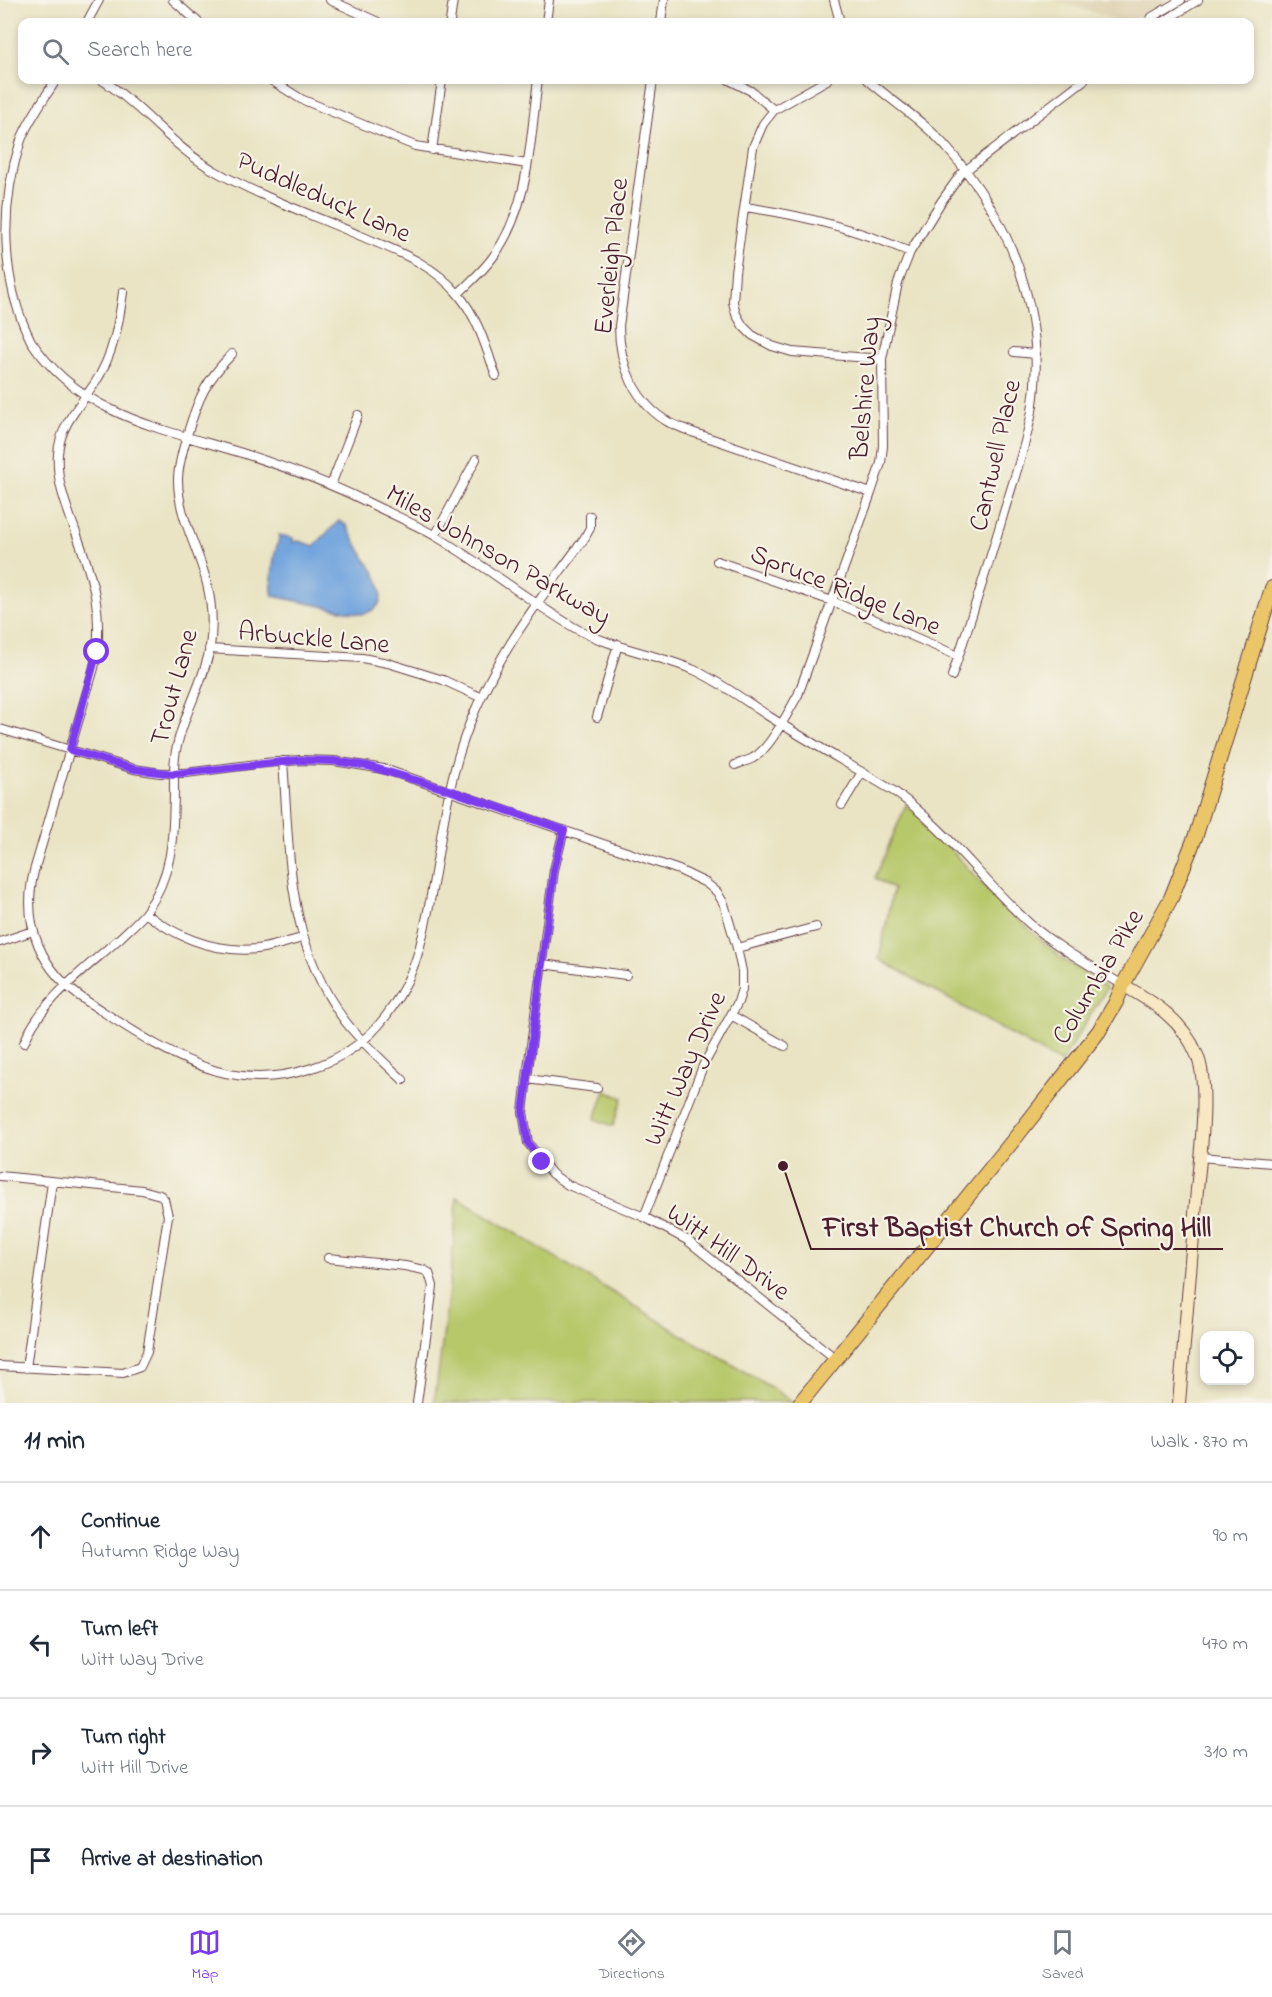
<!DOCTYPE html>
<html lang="en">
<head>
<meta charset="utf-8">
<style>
  body { margin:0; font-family:"Indie Flower",sans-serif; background:#f6f6f7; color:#1f2937 }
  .controls { position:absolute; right:18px; bottom:18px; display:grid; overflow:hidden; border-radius:12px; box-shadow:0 3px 9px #0003 }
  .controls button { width:54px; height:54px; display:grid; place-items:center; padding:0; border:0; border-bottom:2px solid #e0e1e3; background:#fff; color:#1f2937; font:30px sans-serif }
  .stop { position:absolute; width:18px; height:18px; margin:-14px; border:4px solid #7c3aed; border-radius:50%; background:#fff }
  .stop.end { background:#7c3aed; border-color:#fff; box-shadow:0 2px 6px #0008 }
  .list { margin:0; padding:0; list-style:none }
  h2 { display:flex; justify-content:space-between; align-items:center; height:78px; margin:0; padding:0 24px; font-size:26px }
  h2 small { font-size:20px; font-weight:400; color:#747a83 }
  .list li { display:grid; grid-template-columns:39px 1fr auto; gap:18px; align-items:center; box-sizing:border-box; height:108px; padding:0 24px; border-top:2px solid #e0e1e3 }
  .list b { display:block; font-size:22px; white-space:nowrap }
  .list p { margin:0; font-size:20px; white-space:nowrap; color:#747a83 }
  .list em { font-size:20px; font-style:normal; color:#747a83 }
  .icon { flex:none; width:33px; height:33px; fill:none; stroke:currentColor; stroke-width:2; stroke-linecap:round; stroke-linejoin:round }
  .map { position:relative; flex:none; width:1272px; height:1403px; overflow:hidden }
  .search { position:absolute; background:#fff; box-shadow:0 3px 9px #0003; left:18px; right:18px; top:18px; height:66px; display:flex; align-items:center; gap:15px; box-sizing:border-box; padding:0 21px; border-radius:12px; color:#747a83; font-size:22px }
  .sheet { height:510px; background:#fff }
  nav { display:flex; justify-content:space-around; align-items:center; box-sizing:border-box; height:84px; border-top:2px solid #e0e1e3; background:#fff; font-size:16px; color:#747a83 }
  nav a { display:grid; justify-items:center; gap:3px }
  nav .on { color:#7c3aed }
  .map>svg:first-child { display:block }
  .built { fill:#dfd3b4 }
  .green { fill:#b7c86a; stroke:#80744a; stroke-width:1.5 }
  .water { fill:#72a4dd; stroke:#5e6284; stroke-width:1.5 }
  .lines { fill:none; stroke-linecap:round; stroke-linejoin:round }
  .street-casing { stroke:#623d42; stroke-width:10 }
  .secondary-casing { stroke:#623d42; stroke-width:14 }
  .primary-casing { stroke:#623d42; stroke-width:16 }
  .street { stroke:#fff; stroke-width:8 }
  .secondary { stroke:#f7e8c3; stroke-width:12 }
  .primary { stroke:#ebc669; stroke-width:14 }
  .route { stroke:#7c3aed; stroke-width:8 }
  .labels { text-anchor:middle; stroke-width:4.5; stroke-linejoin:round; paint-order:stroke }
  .street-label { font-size:27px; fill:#4a1f2b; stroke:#f7f3e8 }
  .leader { fill:none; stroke:#4a1f2b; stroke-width:2 }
  .callout-dot { fill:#4a1f2b; stroke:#f7f3e8; stroke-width:2 }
  .callout-label { font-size:28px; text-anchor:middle; font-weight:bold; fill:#4a1f2b; stroke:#f7f3e8; stroke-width:4.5; stroke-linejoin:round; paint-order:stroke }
</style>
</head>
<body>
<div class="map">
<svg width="1272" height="1403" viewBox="0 0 1272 1403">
  <rect width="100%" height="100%" fill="#f7f3e8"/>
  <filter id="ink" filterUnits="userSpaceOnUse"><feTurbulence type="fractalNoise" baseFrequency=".0167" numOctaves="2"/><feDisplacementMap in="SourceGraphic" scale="12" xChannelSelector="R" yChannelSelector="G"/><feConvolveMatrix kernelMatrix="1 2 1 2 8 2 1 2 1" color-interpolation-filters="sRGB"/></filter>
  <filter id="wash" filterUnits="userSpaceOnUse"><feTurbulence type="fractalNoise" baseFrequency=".008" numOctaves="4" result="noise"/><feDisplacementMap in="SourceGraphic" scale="24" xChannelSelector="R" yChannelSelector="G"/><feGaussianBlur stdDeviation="1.35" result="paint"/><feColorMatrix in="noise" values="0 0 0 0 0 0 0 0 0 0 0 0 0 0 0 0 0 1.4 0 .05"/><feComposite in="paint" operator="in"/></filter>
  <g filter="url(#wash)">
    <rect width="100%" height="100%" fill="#eae4c5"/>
    <path class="built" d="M1054,0H1169L1131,22H1123Z"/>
    <path class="green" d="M906,805L922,818L996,899L1061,958L1107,988L1061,1063L879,959L893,889L875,878Z
      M605,1091L623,1098L613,1126L595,1119Z
      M457,1197L684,1336L772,1388L792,1402L434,1403C444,1334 453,1266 457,1197Z"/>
    <path class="water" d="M339,521L346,525L367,562C371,565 372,569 375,573C384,591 386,610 361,614L273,596C270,588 273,563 275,553C277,546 279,541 279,535L293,538V542L299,541L314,546Z"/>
  </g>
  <g filter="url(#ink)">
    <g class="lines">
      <defs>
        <path id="street" d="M173,0L198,22
          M330,0L378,22
          M834,0L840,22
          M87,22L99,0
          M450,22L453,0
          M546,22L549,0
          M661,22L664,0
          M1149,22L1152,17L1181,0
          M1163,22L1198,0
          M56,80C44,99 29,119 21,140C0,205 0,280 31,341C81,417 165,429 245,454C285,467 325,481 363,500C387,512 413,523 437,537C484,565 527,600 575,628C611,648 656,654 694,670C719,681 747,702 770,717C811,743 854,767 895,792C947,829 983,882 1030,924C1058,948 1091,966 1123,985
          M102,80C143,106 172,147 215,171C261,197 313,215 361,236C396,251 432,263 458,294C478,318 486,347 496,376
          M271,80L301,99L415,146L527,164
          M653,80L619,326C619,364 635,404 670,423C677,426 685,429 692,432L871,493
          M729,80L751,91L774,110
          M827,80L774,110L763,124L753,147L735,272L733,302L736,314L743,326L752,335L772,346L792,352L882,359
          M868,80C894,103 925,122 947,148C1011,220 1048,314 1032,411C1026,445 1014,479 1004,512C988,567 970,621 952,676
          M432,150L442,80
          M745,207C802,215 857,229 910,252
          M123,292C119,323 113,356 95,383C80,406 60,424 58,454C56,481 66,505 75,530C93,578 105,616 94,668L34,871C21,925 41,972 88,1002C127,1027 171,1058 217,1071C277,1088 349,1066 386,1016C403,993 416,965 422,938C438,875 441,810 461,748C486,669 535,605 584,539L590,528V516
          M458,294C470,282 483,271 493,257C530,207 530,139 538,80
          M1014,352L1036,354
          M331,485L358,415
          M435,536L476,459
          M717,561L832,601L958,656
          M209,649L362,658L388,663L443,680L480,697
          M597,717L618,644
          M0,729L134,769L160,773H186L265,763L300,760L334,761L384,769L679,870L706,883L717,892L724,904L737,948L742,971V989L738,1002L703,1066L644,1217
          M283,761C290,854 286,942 345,1021C362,1043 383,1061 403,1080
          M735,765C741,762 748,761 753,758C770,749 788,712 798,695L871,493L881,463L883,446L882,359L898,283L910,252L941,202L961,174L1084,80
          M842,805L862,772
          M564,830L554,870L529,1061L523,1112L528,1143L552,1174L568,1185L644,1217L687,1240L836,1359
          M145,913C178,938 215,953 257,949C272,947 288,942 302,938
          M0,942L33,931
          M737,948L816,927
          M542,964L626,975
          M731,1015L785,1046
          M24,1043C41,1000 87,968 121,937C129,929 139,921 146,912C174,872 173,837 174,791C174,776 173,760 177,746C184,713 205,679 210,647C213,626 212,604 207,584C199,549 178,517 178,480C178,464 184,447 188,432C199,396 206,381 232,354
          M527,1079L597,1088
          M1200,1157L1272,1163
          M0,1176L142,1190L160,1195L164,1199L168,1216L147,1352L140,1367L123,1373L0,1366
          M328,1258L405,1266L424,1270L429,1273L433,1286L417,1403
          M26,1368L52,1182"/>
        <path id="secondary" d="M1123,985C1153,1002 1183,1020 1197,1055C1210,1085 1200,1156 1197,1190C1191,1261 1185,1332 1179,1403"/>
        <path id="primary" d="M800,1403L1016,1137L1099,1031L1116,1002L1123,985L1171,898L1196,835L1272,588"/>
      </defs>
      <use href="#street" class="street-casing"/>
      <use href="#secondary" class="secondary-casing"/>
      <use href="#primary" class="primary-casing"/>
      <use href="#street" class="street"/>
      <use href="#secondary" class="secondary"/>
      <use href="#primary" class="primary"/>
    </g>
  </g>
  <g class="lines" filter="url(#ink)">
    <path class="route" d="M97,652L70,750L134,769L174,774L300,760L334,761L368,766L449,790L564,830L554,870L523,1112L528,1143L542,1162"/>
  </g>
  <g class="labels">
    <g class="street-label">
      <text transform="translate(324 196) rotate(24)" y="9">Puddleduck Lane</text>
      <text transform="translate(610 256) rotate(-84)" y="9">Everleigh Place</text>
      <text transform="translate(864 388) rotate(-85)" y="9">Belshire Way</text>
      <text transform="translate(994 455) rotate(-77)" y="9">Cantwell Place</text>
      <text transform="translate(499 554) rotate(30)" y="9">Miles Johnson Parkway</text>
      <text transform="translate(846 589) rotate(22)" y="9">Spruce Ridge Lane</text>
      <text transform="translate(314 637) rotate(5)" y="9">Arbuckle Lane</text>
      <text transform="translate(173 687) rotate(-75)" y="9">Trout Lane</text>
      <text transform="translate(1097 976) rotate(-59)" y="9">Columbia Pike</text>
      <text transform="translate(684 1068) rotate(-66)" y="9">Witt Way Drive</text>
      <text transform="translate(729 1251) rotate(36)" y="9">Witt Hill Drive</text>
    </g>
  </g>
  <path class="leader" d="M783 1166L811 1249H1223"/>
  <circle class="callout-dot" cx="783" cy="1166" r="6"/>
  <g class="callout-label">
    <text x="1017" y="1236">First Baptist Church of Spring Hill</text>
  </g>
</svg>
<div class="controls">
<button><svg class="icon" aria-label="locate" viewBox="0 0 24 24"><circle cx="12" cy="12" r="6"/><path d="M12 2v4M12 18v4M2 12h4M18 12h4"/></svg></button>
</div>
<div class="stop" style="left:97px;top:652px"></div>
<div class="stop end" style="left:542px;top:1162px"></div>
<div class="search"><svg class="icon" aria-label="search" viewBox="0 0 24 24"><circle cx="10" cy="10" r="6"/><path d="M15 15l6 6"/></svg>Search here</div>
</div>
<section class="sheet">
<h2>11 min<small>Walk · 870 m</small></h2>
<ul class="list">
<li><svg class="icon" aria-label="ahead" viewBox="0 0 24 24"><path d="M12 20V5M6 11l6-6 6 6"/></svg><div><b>Continue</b><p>Autumn Ridge Way</p></div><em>90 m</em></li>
<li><svg class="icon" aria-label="left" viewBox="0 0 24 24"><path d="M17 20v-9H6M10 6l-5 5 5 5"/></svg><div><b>Turn left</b><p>Witt Way Drive</p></div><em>470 m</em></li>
<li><svg class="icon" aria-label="right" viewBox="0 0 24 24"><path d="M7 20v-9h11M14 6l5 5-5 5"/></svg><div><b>Turn right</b><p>Witt Hill Drive</p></div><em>310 m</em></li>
<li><svg class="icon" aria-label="arrive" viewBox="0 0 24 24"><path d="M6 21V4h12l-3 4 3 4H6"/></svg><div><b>Arrive at destination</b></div></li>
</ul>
</section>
<nav>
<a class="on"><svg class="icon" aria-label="map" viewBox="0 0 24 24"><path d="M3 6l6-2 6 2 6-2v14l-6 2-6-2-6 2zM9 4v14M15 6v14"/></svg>Map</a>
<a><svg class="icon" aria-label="directions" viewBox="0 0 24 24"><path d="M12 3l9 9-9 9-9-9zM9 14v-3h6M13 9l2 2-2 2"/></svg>Directions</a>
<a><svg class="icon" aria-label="saved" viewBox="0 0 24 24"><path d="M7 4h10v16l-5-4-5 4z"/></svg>Saved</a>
</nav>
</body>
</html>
